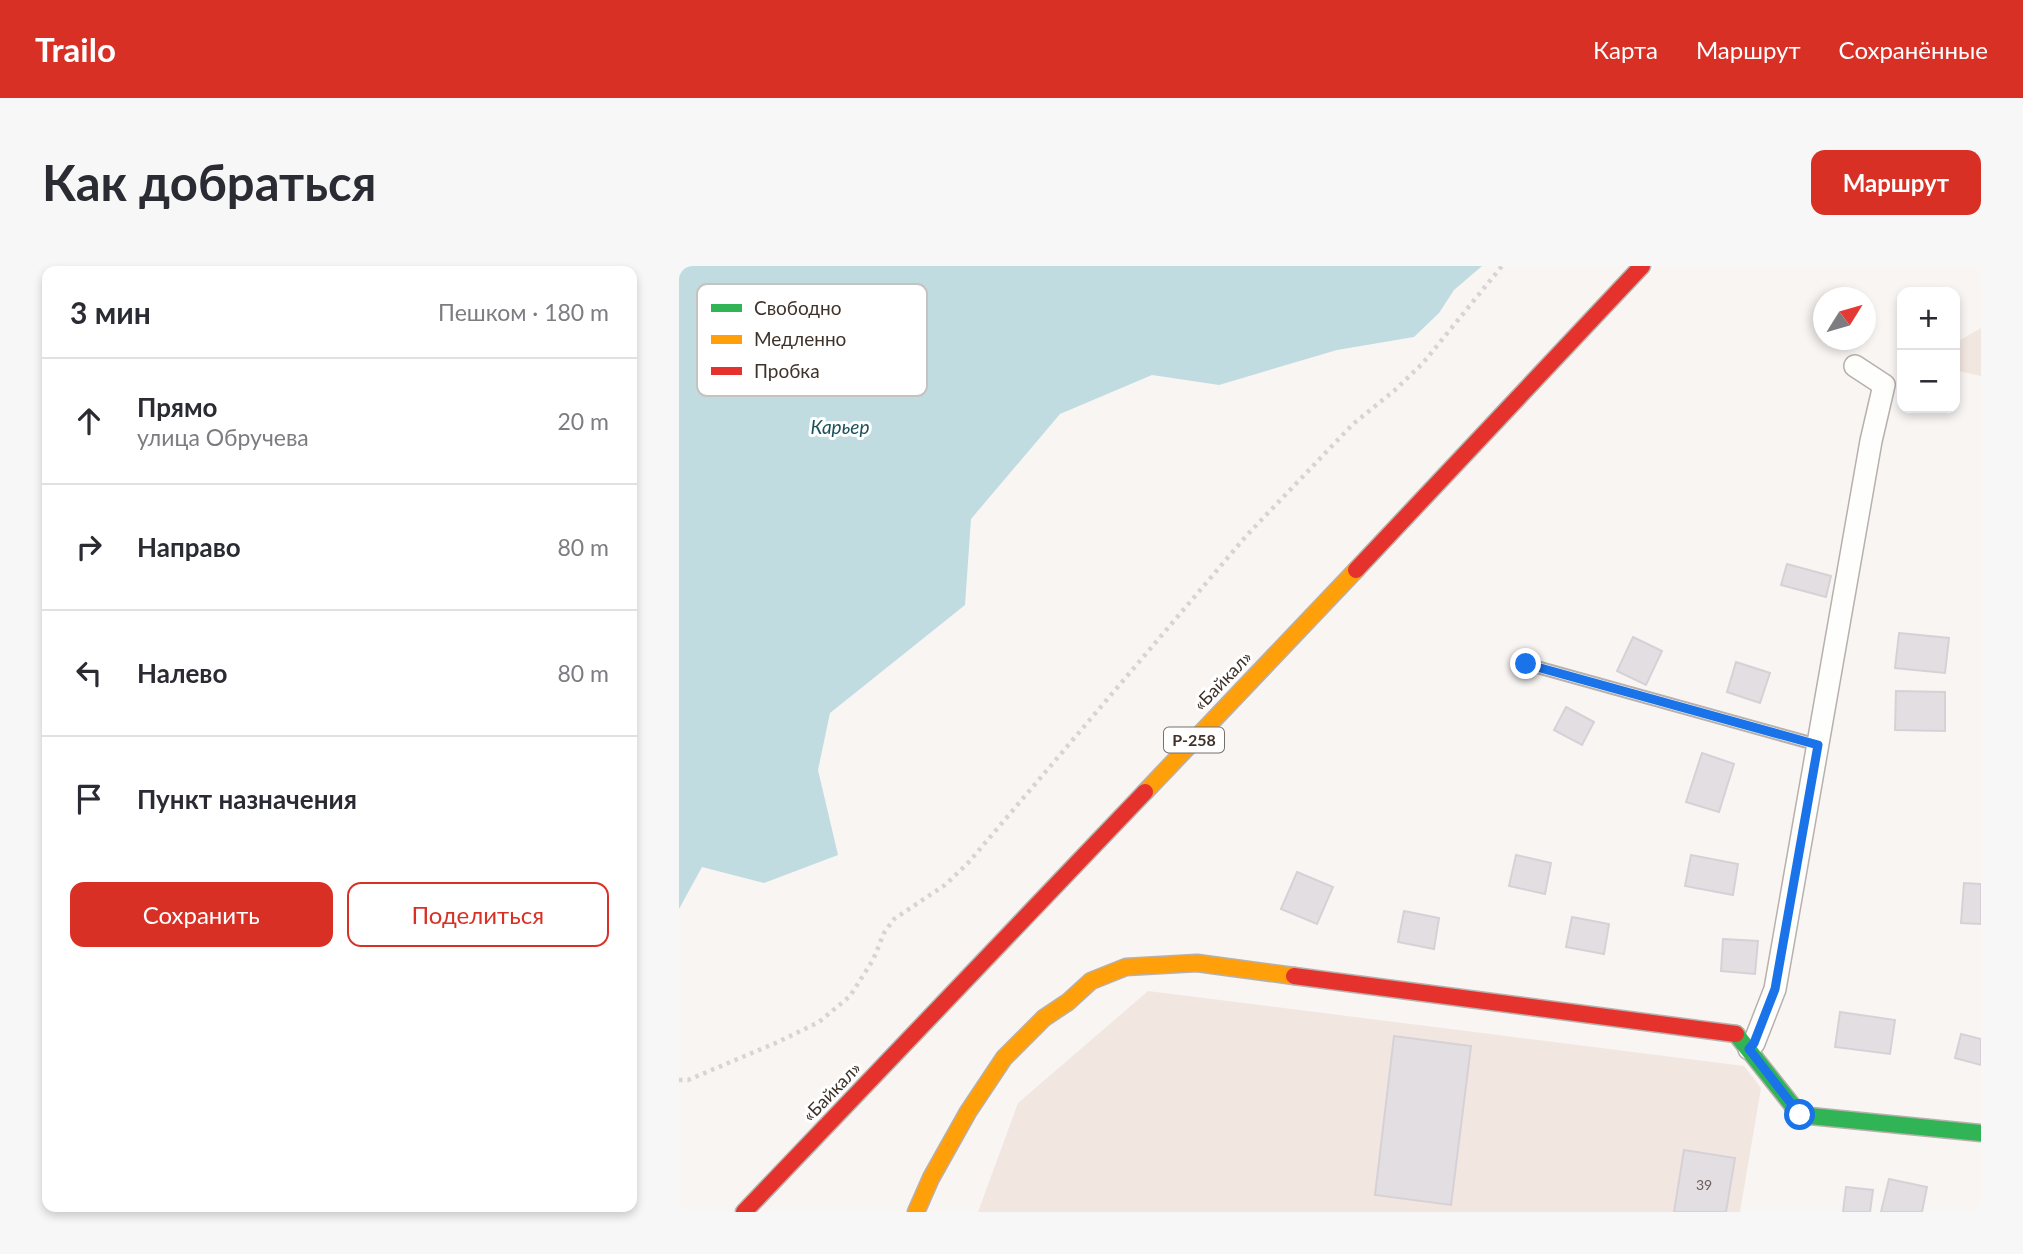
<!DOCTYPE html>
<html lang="ru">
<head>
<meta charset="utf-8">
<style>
  body { margin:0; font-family:Lato,sans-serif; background:#f7f7f7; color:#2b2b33 }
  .controls { position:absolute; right:21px; top:21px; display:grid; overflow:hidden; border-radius:14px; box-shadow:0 4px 10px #0003 }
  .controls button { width:63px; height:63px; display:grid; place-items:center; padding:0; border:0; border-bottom:2px solid #e1e1e2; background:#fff; color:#2b2b33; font:35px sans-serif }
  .compass { position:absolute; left:1134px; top:21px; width:63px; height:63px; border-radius:50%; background:#fff; box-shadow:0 4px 10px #0003; rotate:53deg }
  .stop { position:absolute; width:21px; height:21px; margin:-16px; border:5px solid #1a73e8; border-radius:50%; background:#fff }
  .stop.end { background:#1a73e8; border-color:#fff; box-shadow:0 2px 7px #0008 }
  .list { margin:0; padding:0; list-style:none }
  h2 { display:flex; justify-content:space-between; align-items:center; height:91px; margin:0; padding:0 28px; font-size:30px }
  h2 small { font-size:23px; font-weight:400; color:#7c7c81 }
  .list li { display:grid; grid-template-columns:46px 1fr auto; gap:21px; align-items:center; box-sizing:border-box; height:126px; padding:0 28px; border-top:2px solid #e1e1e2 }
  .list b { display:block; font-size:26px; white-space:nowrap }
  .list p { margin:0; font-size:23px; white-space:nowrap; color:#7c7c81 }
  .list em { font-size:23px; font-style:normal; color:#7c7c81 }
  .actions { display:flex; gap:14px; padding:21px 28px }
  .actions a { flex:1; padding:16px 0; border:2px solid #d93025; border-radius:14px; text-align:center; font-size:24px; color:#d93025 }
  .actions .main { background:#d93025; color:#fff }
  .icon { flex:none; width:38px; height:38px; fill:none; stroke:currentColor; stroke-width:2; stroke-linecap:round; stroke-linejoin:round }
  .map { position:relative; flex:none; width:1302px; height:946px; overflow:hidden; border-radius:14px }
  header { display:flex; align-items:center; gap:42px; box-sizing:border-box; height:98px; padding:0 35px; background:#d93025; color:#fff }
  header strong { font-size:33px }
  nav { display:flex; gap:38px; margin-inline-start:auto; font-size:24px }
  .intro { display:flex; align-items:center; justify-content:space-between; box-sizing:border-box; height:168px; padding:0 42px }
  h1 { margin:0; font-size:49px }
  .button { padding:18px 32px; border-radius:14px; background:#d93025; color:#fff; font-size:24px; font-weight:700 }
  main { display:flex; gap:42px; padding:0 42px }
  aside { flex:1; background:#fff; border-radius:14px; box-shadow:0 4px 10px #0003 }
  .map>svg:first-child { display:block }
  .built { fill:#f2e6e1 }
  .water { fill:#c1dce1 }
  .building { fill:#e3dee2; stroke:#d6d1d6; stroke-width:2 }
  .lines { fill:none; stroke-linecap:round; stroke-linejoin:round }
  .lane-casing { stroke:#b7b0ac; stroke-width:14 }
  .street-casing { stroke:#b7b0ac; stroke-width:24 }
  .fast-casing { stroke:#b7b0ac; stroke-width:19 }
  .slow-casing { stroke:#b7b0ac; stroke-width:19 }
  .jam-casing { stroke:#b7b0ac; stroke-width:19 }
  .path { stroke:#d6d5d3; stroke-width:4.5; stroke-dasharray:3.5 5; stroke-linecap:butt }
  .lane { stroke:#fefefd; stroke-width:10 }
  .street { stroke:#fefefd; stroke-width:21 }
  .fast { stroke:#30b455; stroke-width:16 }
  .slow { stroke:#ff9f0a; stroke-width:16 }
  .jam { stroke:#e5322d; stroke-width:16 }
  .route { stroke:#1a73e8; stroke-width:9 }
  .labels { text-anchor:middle; stroke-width:6; stroke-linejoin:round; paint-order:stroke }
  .number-label { font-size:14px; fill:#6a5f5a }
  .shield { fill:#fff; stroke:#79706a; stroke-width:2 }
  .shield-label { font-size:16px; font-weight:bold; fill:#3f322a }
  .street-label { font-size:18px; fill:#3f322a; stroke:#fff }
  .water-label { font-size:19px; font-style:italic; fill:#19525b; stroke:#fff }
  .key { fill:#fff; stroke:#c5c2bf; stroke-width:2 }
  .key-label { font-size:19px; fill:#3f322a }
</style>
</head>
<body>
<header>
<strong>Trailo</strong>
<nav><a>Карта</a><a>Маршрут</a><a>Сохранённые</a></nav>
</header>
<div class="intro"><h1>Как добраться</h1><a class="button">Маршрут</a></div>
<main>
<aside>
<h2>3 мин<small>Пешком · 180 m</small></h2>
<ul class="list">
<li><svg class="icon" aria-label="ahead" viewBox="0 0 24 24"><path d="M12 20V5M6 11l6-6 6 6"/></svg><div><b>Прямо</b><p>улица Обручева</p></div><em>20 m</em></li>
<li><svg class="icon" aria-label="right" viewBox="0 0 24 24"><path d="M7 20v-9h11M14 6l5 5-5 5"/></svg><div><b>Направо</b></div><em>80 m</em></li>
<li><svg class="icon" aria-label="left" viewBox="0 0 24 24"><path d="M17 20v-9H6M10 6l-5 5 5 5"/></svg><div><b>Налево</b></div><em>80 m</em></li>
<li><svg class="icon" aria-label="arrive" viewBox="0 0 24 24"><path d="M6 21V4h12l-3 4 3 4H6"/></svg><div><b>Пункт назначения</b></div></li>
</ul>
<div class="actions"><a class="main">Сохранить</a><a>Поделиться</a></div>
</aside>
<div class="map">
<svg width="1302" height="946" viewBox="0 0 1302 946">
  <rect width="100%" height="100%" fill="#f8f5f3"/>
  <path class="built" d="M1302,62V110L1276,104V77Z
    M469,725L1065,800L1082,822L1061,946H299L339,837Z"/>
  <path class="water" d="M0,0H803L775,24L760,47L735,71L658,84L540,119L473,109L381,148L292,253L286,339L151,447L139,504L159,589L85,617L23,601L0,643Z"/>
  <path class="building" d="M1108,298L1152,310L1147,331L1102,319Z
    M1220,367L1270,372L1266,407L1216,402Z
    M954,371L983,385L967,419L938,405Z
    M1057,396L1091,407L1081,437L1048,426Z
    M1217,425L1266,426V465L1216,464Z
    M887,441L915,456L903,479L875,464Z
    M1023,487L1055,498L1040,546L1007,536Z
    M837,589L872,597L866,628L830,620Z
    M1012,589L1059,598L1054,629L1006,620Z
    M618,606L654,621L638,658L602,643Z
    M1285,617L1302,618V658L1282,657Z
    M725,645L760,652L755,683L719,676Z
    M893,651L930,658L925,688L887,681Z
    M1044,673L1079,675L1076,708L1042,705Z
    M1161,746L1216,754L1211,788L1156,781Z
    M1282,768L1302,773V799L1276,792Z
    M715,770L792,780L772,939L696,929Z
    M1005,884L1056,892L1047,946H995Z
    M1210,913L1248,921L1243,946H1202Z
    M1167,921L1194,924L1191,946H1164Z"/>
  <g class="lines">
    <defs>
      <path id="lane" d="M847,398L1139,479"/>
      <path id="street" d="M1070,783L1075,777L1096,723L1192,175L1205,119L1176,100"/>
      <path id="fast" d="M1057,768L1121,849L1302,867"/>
      <path id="slow" d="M466,526L677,304
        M237,946L252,912L289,846L325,792L365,752L389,736L412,715L447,701L518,697L615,710"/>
      <path id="jam" d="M677,304L963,0
        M615,710L1057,768
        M65,946L466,526"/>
    </defs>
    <use href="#lane" class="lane-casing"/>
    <use href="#street" class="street-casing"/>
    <use href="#fast" class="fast-casing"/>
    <use href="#slow" class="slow-casing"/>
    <use href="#jam" class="jam-casing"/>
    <path class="path" d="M0,814H9L99,776L140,756L171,730L194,694L205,667L215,653L266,619L289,597L568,269L674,158L716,124L744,97L823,0"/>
    <use href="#lane" class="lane"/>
    <use href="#street" class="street"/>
    <use href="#fast" class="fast"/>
    <use href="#slow" class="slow"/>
    <use href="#jam" class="jam"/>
  </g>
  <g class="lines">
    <path class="route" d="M847,398L1139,479L1096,723L1075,777L1070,783L1121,849"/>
  </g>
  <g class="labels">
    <g class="number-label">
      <text x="1025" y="924">39</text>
    </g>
    <rect class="shield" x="485" y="461.5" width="60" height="25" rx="5"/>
    <g class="shield-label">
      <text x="515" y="480">Р-258</text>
    </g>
    <g class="street-label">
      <text transform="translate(544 415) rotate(-46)" y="6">«Байкал»</text>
      <text transform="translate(153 826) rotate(-46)" y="6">«Байкал»</text>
    </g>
    <g class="water-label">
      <text x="161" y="168">Карьер</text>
    </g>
  </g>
  <rect x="18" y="18" width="230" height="112" rx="10" class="key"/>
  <rect x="32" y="38" width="31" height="8" fill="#30b455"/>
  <rect x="32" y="69" width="31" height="9" fill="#ff9f0a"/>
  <rect x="32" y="101" width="31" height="8" fill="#e5322d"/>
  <g class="key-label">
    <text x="75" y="49">Свободно</text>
    <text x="75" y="80">Медленно</text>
    <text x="75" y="112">Пробка</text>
  </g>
</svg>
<div class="controls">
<button>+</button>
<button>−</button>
</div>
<svg class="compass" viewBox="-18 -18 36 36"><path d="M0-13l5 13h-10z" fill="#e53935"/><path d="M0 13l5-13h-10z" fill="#7c7c81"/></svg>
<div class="stop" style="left:1121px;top:849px"></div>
<div class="stop end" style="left:847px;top:398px"></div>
</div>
</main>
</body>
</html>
